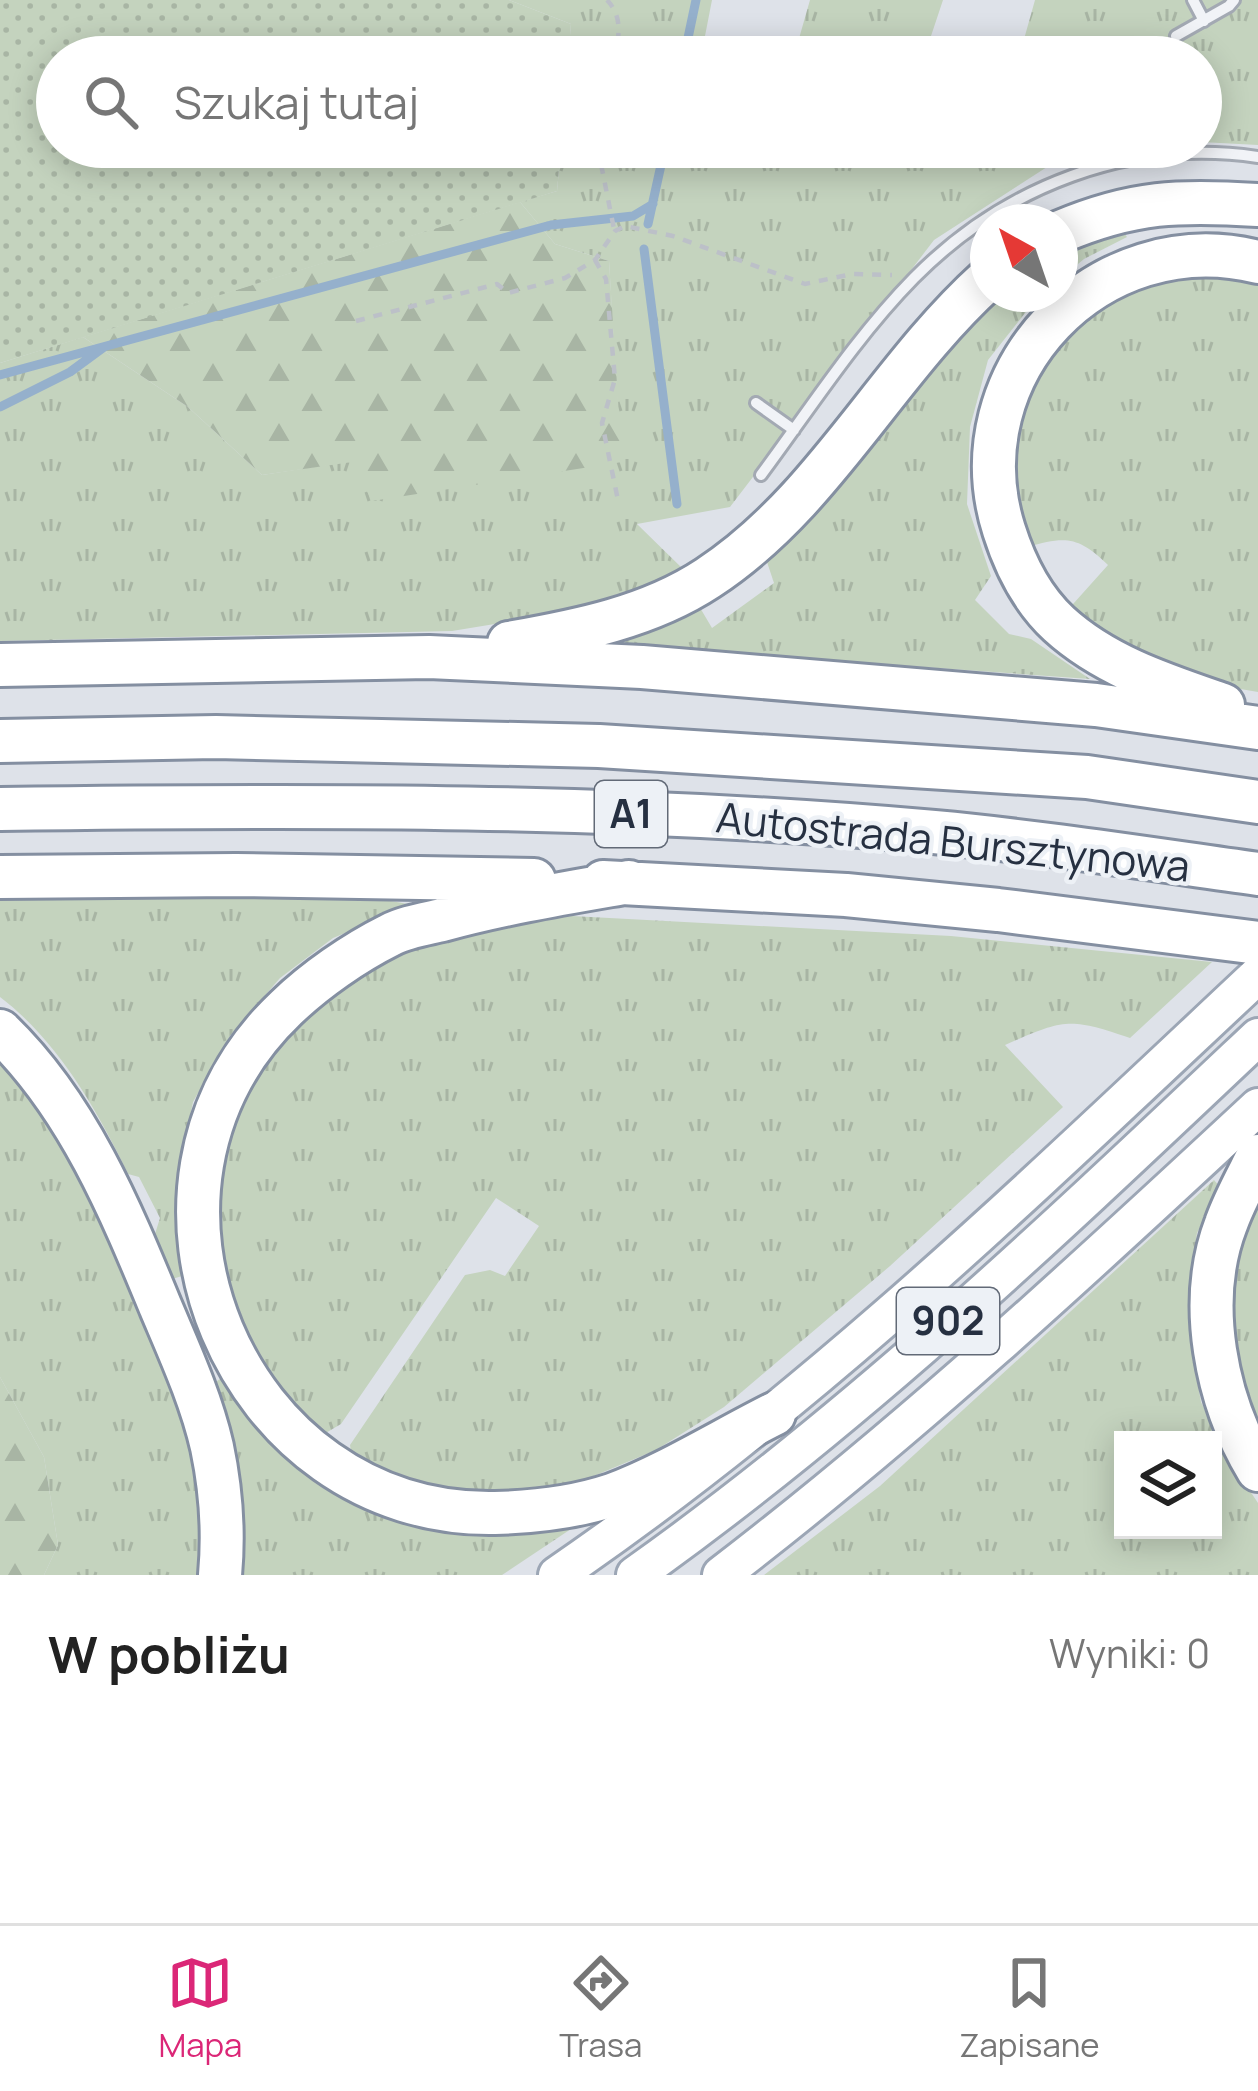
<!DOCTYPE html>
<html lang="pl">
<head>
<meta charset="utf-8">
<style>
  body { margin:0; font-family:Manrope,sans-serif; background:#f2f2f2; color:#222 }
  .controls { position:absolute; right:36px; bottom:36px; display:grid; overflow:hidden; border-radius:0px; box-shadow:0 6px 30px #0003 }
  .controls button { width:108px; height:108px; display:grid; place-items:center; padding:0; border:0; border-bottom:3px solid #e0e0e0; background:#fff; color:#222; font:60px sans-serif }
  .compass { position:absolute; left:970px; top:204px; width:108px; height:108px; border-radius:50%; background:#fff; box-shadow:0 6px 30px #0003; rotate:320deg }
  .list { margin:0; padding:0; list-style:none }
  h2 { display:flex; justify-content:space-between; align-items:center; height:156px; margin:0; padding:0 48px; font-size:51px }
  h2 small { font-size:39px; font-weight:400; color:#767676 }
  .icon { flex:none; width:66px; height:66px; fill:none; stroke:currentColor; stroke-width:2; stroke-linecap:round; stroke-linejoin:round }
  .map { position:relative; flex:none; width:1258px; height:1575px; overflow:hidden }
  .search { position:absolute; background:#fff; box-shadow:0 6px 30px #0003; left:36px; right:36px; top:36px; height:132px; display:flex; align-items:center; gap:30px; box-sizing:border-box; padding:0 42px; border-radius:66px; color:#767676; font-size:45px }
  .sheet { height:348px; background:#fff }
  nav { display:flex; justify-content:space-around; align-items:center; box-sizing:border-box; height:168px; border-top:3px solid #e0e0e0; background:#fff; font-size:33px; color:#767676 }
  nav a { display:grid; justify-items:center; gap:6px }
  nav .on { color:#db2777 }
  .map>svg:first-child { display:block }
  .grass { fill:url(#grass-tufts); fill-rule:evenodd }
  .forest { fill:url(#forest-firs) }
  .garden { fill:url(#garden-dots) }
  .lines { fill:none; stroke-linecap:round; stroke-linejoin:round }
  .stream { stroke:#95b0cc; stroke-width:9 }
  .service-casing { stroke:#a3a9b3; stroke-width:16 }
  .primary-casing { stroke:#9ca6b5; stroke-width:42 }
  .motorway-casing { stroke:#848fa1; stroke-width:48 }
  .path { stroke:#bcc0c8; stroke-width:4.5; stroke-dasharray:9 9; stroke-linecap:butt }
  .service { stroke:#f1f3f7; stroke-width:10 }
  .primary { stroke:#fff; stroke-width:36 }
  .motorway { stroke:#fff; stroke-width:42 }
  .labels { text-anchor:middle; stroke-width:9; stroke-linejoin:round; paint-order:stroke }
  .shield { fill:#edf1f6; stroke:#626a77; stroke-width:3 }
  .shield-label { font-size:39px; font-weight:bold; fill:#263041 }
  .street-label { font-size:42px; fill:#263041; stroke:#edf1f6 }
</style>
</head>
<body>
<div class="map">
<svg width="1258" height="1575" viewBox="0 0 1258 1575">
  <defs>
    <pattern id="grass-tufts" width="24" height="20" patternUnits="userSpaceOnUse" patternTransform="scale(3)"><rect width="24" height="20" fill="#c4d3be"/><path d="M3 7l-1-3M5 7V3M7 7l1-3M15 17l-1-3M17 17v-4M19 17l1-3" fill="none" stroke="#a8b5a4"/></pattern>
    <pattern id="forest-firs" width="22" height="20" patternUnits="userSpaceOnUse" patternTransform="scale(3)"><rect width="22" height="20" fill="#c4d3be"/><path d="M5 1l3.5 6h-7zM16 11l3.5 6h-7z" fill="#a8b5a4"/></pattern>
    <pattern id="garden-dots" width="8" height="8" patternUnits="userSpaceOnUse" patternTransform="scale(3)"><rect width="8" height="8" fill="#c4d3be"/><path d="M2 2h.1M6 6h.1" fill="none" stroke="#a8b5a4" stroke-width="1.8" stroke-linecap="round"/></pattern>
  </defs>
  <rect width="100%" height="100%" fill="#dee2e9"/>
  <path class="grass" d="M509,0H712L705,36L794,56L810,0H943L929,42L978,57H568L571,24Z
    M1035,0H1258V145L1201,142V57H1019Z
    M561,147H1143L1047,167L934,240L730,507L637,524L684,570L588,609L452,631L0,641V363L83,337L188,407L262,475L352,461L621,462L609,261L555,244L520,202L557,191Z
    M1120,227L1127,237L1084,259L1060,279V249Z
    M1166,269L1258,274V692L1223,686L1147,660L1065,613L1108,565C1078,536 1066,536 1027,547L1009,503L1018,402L1079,313Z
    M997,294H1040L988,360L970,427L967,504L991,576L975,600L1009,634L1031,639L1090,679L853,662L612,651L611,642L699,606L712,628L774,583L766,559L903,388Z
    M0,896H362L414,905L333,938L280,978L230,1036L193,1102L177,1179L182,1276L169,1280L155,1234L160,1218L139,1177L128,1174C98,1111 57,1040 0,997Z
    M572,916L951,936L1212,962L1130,1038C1069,1017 1064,1019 1005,1045L1063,1107L890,1266L724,1407L656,1450L570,1486L512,1497L398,1480L352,1457L350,1445L465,1275L490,1270L505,1276L539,1226L496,1198L341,1424L324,1434L253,1371L212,1226L214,1168L252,1066L345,973L466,925Z
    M0,1045L83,1166L183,1392L208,1482V1575H44L58,1545L44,1457L0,1377Z
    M1214,1180L1220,1187L1197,1233L1189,1290L1191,1345L1201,1402L1228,1458L1258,1503V1575H764L880,1486ZM1123,1440H1213V1530H1123Z
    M1258,1196V1446L1226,1314L1250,1210Z
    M223,1377L259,1423L312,1471L577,1525L502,1575H241C252,1502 236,1451 214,1383Z"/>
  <path class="forest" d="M520,202L555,244L609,261L622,462L372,501L352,462L262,475L188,407L83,337Z
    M0,1377L44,1457L58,1545L44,1575H0Z"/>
  <path class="garden" d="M0,0H509L571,24L568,57H57V147H561L557,191L0,363Z"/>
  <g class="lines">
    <path class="stream" d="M684,57L696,0
      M648,224L665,147
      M644,249L677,504
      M0,375L551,225L633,216L653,204
      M0,407L70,372L104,347"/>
    <defs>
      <path id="service" d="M1193,0L1204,21
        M1176,36L1229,6L1234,0
        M756,403L794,430
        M761,475C810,409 856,337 914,278C1005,186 1129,138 1258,157"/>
      <path id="primary" d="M557,1575C812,1401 1034,1185 1258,975
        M635,1575C859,1416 1059,1225 1258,1037
        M721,1575C910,1430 1084,1269 1258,1107"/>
      <path id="motorway" d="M1060,232C1133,201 1180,200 1258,205
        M509,643C577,631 649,617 708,578C824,502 886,371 988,279
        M0,665L429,657L642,667L1096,705L1258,728
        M1223,705C1165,685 1105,666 1059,624C1032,599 1015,565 1004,530C954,373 1099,222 1258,262
        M0,741L216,737L599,746L1087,777L1258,802
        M0,809C311,805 624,804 934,832C1042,842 1150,859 1258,874
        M0,877L236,875L534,880
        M603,882L846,895L998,910L1258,943
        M629,882C566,893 504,903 442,920C425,924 405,927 390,935C354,953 315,980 286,1008C96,1189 236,1518 495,1513C533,1512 576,1507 612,1495C664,1476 724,1439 774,1414
        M0,1031C78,1106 121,1211 161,1308C180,1353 201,1399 212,1447C221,1490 224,1532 220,1575
        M1258,1156C1247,1178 1234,1201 1226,1224C1196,1302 1216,1401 1258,1470"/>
    </defs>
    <use href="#service" class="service-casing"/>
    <use href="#primary" class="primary-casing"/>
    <use href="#motorway" class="motorway-casing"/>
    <path class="path" d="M607,0C623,17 619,35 615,57
      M602,147L601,164L614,229
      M595,260L606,279L615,379L602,423L619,505
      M356,321L497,284L508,293L565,278L595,260L615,231L625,226L673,236L805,284L852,274L892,275"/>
    <use href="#service" class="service"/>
    <use href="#primary" class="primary"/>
    <use href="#motorway" class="motorway"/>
  </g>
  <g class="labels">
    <g class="shield">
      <rect x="595" y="781" width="72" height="66" rx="9"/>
      <rect x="897" y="1288" width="102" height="66" rx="9"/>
    </g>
    <g class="shield-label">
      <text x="631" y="828">A1</text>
      <text x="948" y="1335">902</text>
    </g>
    <g class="street-label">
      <text transform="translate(953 842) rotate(6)" y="15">Autostrada Bursztynowa</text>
    </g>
  </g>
</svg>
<div class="controls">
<button><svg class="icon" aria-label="layers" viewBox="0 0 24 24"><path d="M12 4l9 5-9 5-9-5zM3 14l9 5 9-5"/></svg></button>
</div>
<svg class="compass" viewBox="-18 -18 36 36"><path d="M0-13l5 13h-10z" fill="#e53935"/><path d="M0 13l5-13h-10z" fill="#767676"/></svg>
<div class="search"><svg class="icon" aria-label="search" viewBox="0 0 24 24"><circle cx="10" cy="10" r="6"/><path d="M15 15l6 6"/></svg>Szukaj tutaj</div>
</div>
<section class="sheet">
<h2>W pobliżu<small>Wyniki: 0</small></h2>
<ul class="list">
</ul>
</section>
<nav>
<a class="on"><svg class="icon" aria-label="map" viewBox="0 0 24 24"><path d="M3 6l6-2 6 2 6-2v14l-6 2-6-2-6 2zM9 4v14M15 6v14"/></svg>Mapa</a>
<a><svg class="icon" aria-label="directions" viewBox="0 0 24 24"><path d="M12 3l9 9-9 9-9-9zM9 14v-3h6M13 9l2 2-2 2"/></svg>Trasa</a>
<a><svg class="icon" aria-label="saved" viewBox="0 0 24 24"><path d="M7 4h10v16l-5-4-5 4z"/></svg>Zapisane</a>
</nav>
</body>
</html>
